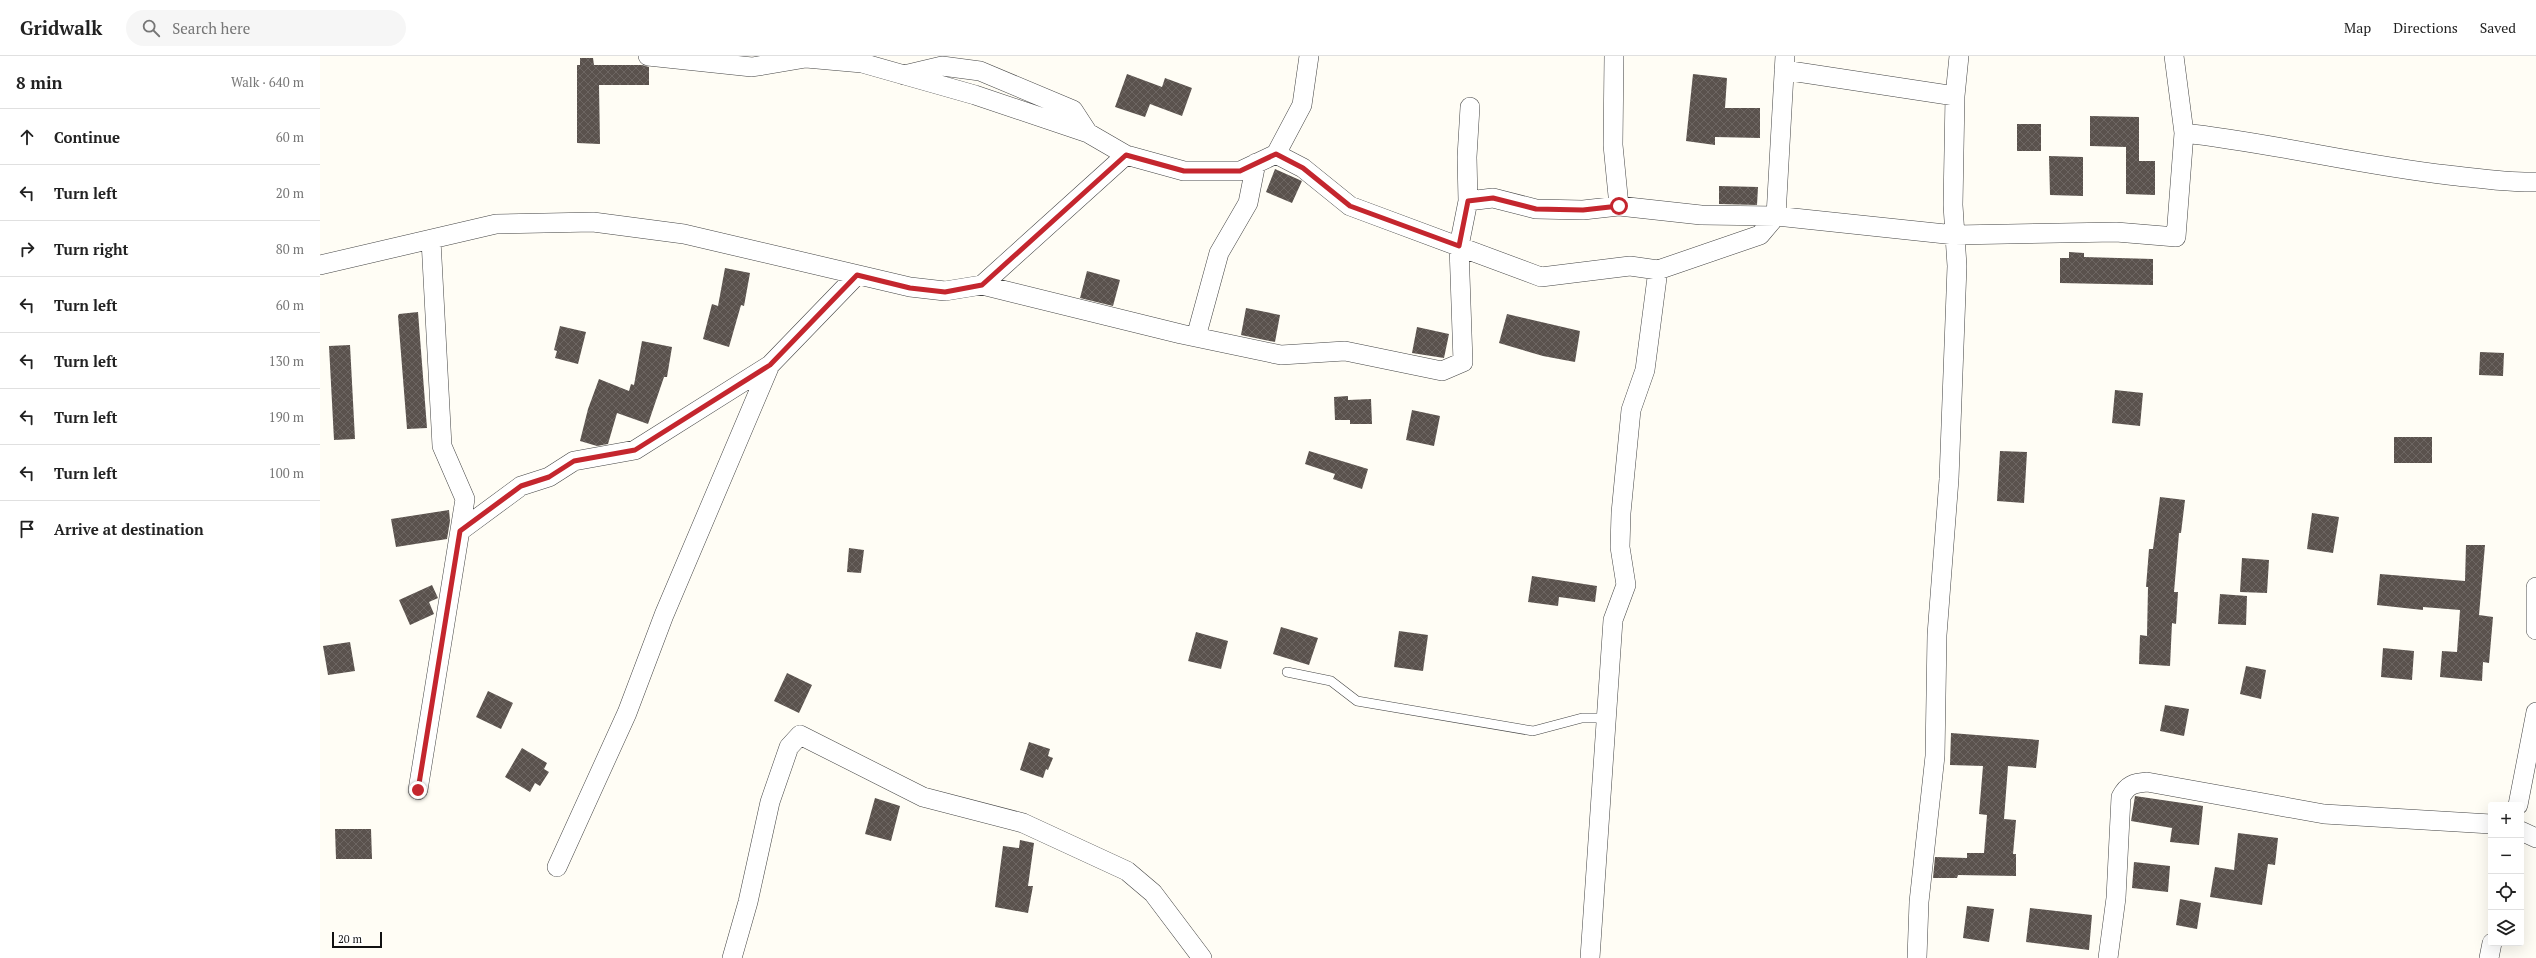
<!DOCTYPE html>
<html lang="en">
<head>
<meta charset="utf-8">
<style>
  body { margin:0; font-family:"PT Serif",serif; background:#f6f6f6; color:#222 }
  .controls { position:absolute; right:12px; bottom:12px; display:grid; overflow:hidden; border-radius:4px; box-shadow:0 4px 16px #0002 }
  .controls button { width:36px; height:36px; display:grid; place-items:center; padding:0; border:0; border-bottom:1px solid #e0e0e0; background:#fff; color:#222; font:20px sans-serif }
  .scale { position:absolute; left:12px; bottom:10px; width:50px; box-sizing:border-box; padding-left:4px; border:2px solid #111; border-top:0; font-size:11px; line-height:14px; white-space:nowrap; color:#111; -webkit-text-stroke:3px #fff; paint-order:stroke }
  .stop { position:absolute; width:12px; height:12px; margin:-9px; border:3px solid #c4262e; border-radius:50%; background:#fff }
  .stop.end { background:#c4262e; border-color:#fff; box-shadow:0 1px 4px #0008 }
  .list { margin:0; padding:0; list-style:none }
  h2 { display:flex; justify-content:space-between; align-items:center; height:52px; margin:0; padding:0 16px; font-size:17px }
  h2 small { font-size:13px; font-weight:400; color:#767676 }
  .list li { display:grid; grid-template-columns:26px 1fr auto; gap:12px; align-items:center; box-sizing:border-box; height:56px; padding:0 16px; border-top:1px solid #e0e0e0 }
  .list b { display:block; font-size:15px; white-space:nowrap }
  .list em { font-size:13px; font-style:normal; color:#767676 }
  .icon { flex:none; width:22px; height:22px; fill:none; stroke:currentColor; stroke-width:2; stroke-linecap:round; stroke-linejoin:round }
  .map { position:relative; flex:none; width:2216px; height:902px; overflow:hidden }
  header { display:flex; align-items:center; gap:24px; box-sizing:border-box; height:56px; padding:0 20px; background:#fff; border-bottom:1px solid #e0e0e0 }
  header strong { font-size:19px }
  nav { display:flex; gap:22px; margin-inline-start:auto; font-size:14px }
  .search { width:280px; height:36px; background:#f6f6f6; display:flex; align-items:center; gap:10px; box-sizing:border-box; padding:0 14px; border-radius:22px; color:#767676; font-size:15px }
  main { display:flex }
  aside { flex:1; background:#fff }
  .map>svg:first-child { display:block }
  .building { fill:url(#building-cross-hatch) }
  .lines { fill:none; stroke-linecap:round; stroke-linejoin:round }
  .service-casing { stroke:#444; stroke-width:10 }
  .minor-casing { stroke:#444; stroke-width:20 }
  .service { stroke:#fff; stroke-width:9 }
  .minor { stroke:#fff; stroke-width:19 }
  .route { stroke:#c4262e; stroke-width:5 }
</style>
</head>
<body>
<header>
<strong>Gridwalk</strong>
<div class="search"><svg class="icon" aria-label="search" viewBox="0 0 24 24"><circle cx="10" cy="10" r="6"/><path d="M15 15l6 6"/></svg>Search here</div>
<nav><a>Map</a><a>Directions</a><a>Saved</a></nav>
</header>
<main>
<aside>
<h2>8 min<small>Walk · 640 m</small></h2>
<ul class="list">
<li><svg class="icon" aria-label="ahead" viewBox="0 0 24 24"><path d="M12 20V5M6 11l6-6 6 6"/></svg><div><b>Continue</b></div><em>60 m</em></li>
<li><svg class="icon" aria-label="left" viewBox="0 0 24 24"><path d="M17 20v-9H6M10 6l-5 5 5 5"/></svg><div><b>Turn left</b></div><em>20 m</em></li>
<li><svg class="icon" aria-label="right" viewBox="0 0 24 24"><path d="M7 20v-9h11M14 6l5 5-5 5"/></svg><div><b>Turn right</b></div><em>80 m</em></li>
<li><svg class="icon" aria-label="left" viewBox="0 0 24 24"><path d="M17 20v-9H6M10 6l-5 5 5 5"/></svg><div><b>Turn left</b></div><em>60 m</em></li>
<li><svg class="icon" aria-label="left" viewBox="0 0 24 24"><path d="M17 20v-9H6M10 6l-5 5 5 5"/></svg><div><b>Turn left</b></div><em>130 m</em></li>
<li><svg class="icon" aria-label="left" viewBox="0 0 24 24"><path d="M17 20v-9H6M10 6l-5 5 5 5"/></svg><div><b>Turn left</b></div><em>190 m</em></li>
<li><svg class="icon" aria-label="left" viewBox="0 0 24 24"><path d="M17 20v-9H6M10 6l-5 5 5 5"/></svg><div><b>Turn left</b></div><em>100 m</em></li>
<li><svg class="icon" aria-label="arrive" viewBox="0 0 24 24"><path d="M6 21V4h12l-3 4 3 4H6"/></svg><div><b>Arrive at destination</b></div></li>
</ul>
</aside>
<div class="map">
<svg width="2216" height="902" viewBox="0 0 2216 902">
  <defs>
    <pattern id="building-cross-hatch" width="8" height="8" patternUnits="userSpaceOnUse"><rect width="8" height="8" fill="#5a524d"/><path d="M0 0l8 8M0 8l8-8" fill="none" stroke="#6d6662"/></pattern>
  </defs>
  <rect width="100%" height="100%" fill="#fffdf5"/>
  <path class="building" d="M260,2H273L274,9H322L329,11V29H279L280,88L257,87V9H260Z
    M807,18L842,31L845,22L872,32L862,60L830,48L825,61L795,51Z
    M1373,18L1407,22L1405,52H1440V82L1395,81V89L1366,85Z
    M1770,60L1819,61V105H1835V139L1806,138V91L1770,90Z
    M1697,68H1721V95H1697Z
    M1729,100L1763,101V140L1730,139Z
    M955,113L982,125L972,147L946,136Z
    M1399,130L1438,131L1437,149L1399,148Z
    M1749,196L1764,197V201L1833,203V229L1740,227V202H1749Z
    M405,212L430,217L424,250L421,249L409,291L383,283L392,248L398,250Z
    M767,215L800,224L793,250L760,242Z
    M926,252L960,259L955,286L921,279Z
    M98,256L107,372L87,373L78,260L79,258Z
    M1187,258L1260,275L1255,306L1223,300L1179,287Z
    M240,270L266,276L258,308L235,302L237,295L234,294Z
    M1097,271L1129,278L1124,302L1092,297Z
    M322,285L352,291L347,321H344L328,368L297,357L288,388L277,390L260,385L268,353L279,323L309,335L311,328L314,329Z
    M30,289L35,383L14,384L9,290Z
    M2160,296L2184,297L2183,320L2159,319Z
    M1795,334L1823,337L1820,370L1792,367Z
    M1028,340V344L1051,343L1052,368H1030V364H1015L1014,341Z
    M1092,354L1120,360L1114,390L1086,384Z
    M2074,381H2112V407H2074Z
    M989,395L1048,413L1042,433L1013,423L1015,418L985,408Z
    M1680,395L1707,396L1704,447L1677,445Z
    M1840,441L1865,444L1861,477H1859L1854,536H1858L1856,568L1852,567L1850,610L1819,608L1820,579L1827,580L1828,531H1826L1829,493H1833Z
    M129,454L130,465L127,483L76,491L71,463Z
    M1992,457L2019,461L2013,497L1987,493Z
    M2146,489H2165L2159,559L2173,561L2169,607L2163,606L2162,625L2120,621L2122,595L2137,596L2140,554L2103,551V554L2057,549L2060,518L2145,525Z
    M529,492L544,494L541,517L527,516Z
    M1922,502L1949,504L1947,537L1920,536Z
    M1212,520L1277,530L1275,546L1239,541L1238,550L1208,546Z
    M112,529L118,542L109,546L114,558L90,569L79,544Z
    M1900,538L1927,540L1926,569L1898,568Z
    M961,571L998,582L989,609L953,598Z
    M1079,575L1108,579L1103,615L1074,611Z
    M876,576L908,585L901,613L868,605Z
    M30,586L35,615L8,619L3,590Z
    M2063,592L2094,595L2092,624L2061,621Z
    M1926,610L1946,614L1941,643L1920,638Z
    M467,617L492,629L479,657L454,645Z
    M168,635L193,647L181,673L156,661Z
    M1845,649L1869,653L1864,680L1840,675Z
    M1631,677L1719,684L1716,712L1688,710L1684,763L1696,764L1693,798H1696V820L1638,819L1637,822H1613L1615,801L1647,802V797H1664L1667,759L1659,758L1663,710L1630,709Z
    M709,686L730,693L728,700L733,702L728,714L726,713L723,722L700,714Z
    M202,692L227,707L224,713L229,716L220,730L215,727L210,736L185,721Z
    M1815,740L1883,750L1879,789L1850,786L1852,772L1811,765Z
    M555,742L580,750L571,785L545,778Z
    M15,773H51L52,803H16Z
    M1918,777L1958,782L1955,809L1948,808L1942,849L1890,841L1895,811L1914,814Z
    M700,784L714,787L708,830H713L708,857L675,851L683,790L699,792Z
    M1814,806L1850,810L1848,836L1812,832Z
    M1860,843L1881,847L1877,873L1856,869Z
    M1647,850L1674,853L1669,886L1643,882Z
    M1710,852L1772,859L1769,894L1706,886Z"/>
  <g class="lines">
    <defs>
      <path id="service" d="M967,616L1011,625L1037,645L1213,675L1262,662H1286"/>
      <path id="minor" d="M328,0L432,11L486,2L542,7L655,39L768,77L806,99L864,115H920L956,98L983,112L1030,150L1221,221L1310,210L1338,214L1440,179L1456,160L1465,0
        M1294,0L1293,89L1299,150
        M1854,0L1864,77
        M1464,14L1635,40
        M584,19L622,10L660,15L753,54L768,77
        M956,98L982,49L989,0
        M1148,145L1173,142L1216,153L1263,154L1299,150L1381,159L1456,160L1635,179L1796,176L1856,181L1864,77C1953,87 2039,109 2128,119C2157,122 2187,127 2216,126
        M0,209L176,168L273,166L364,178L590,231L625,235L662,229L861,278L961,299L1025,295L1122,315L1143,306L1139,190L1148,145L1147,101L1150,51
        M662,229L806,99
        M876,281L899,197L928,147L936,107
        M140,475L201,430L229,421L254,405L315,394L450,309
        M2216,531V574
        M98,734L145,443L122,390L111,184
        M2198,749L2216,656
        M2201,775L2216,782
        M237,811L307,657L344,559L450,309L537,219
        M412,902L428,846L450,746L469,691L480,679L603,741L703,767L807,815L833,837L882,902
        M1270,902L1293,564L1306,529L1300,491L1301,457L1311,354L1325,314L1338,214
        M1597,902L1599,846L1615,700L1617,579L1629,423L1637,210L1633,149L1635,40L1639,0
        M1788,902L1796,842L1801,741C1807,729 1814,727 1827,726L2004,758L2171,768
        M2169,902L2172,887"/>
    </defs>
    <use href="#service" class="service-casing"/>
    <use href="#minor" class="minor-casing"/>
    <use href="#service" class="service"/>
    <use href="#minor" class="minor"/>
  </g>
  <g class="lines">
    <path class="route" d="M98,734L140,475L201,430L229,421L254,405L315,394L450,309L537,219L590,232L625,236L662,229L806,99L864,115H920L956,98L983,112L1030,150L1139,190L1148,145L1173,142L1216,153L1263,154L1299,150"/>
  </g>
</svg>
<div class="controls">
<button>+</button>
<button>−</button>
<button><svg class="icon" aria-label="locate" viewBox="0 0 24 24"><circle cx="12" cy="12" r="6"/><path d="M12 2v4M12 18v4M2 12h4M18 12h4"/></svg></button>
<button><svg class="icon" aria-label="layers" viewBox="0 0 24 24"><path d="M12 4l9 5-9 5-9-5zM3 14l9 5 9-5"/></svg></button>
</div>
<div class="scale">20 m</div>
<div class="stop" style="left:1299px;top:150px"></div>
<div class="stop end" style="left:98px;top:734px"></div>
</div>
</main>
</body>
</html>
